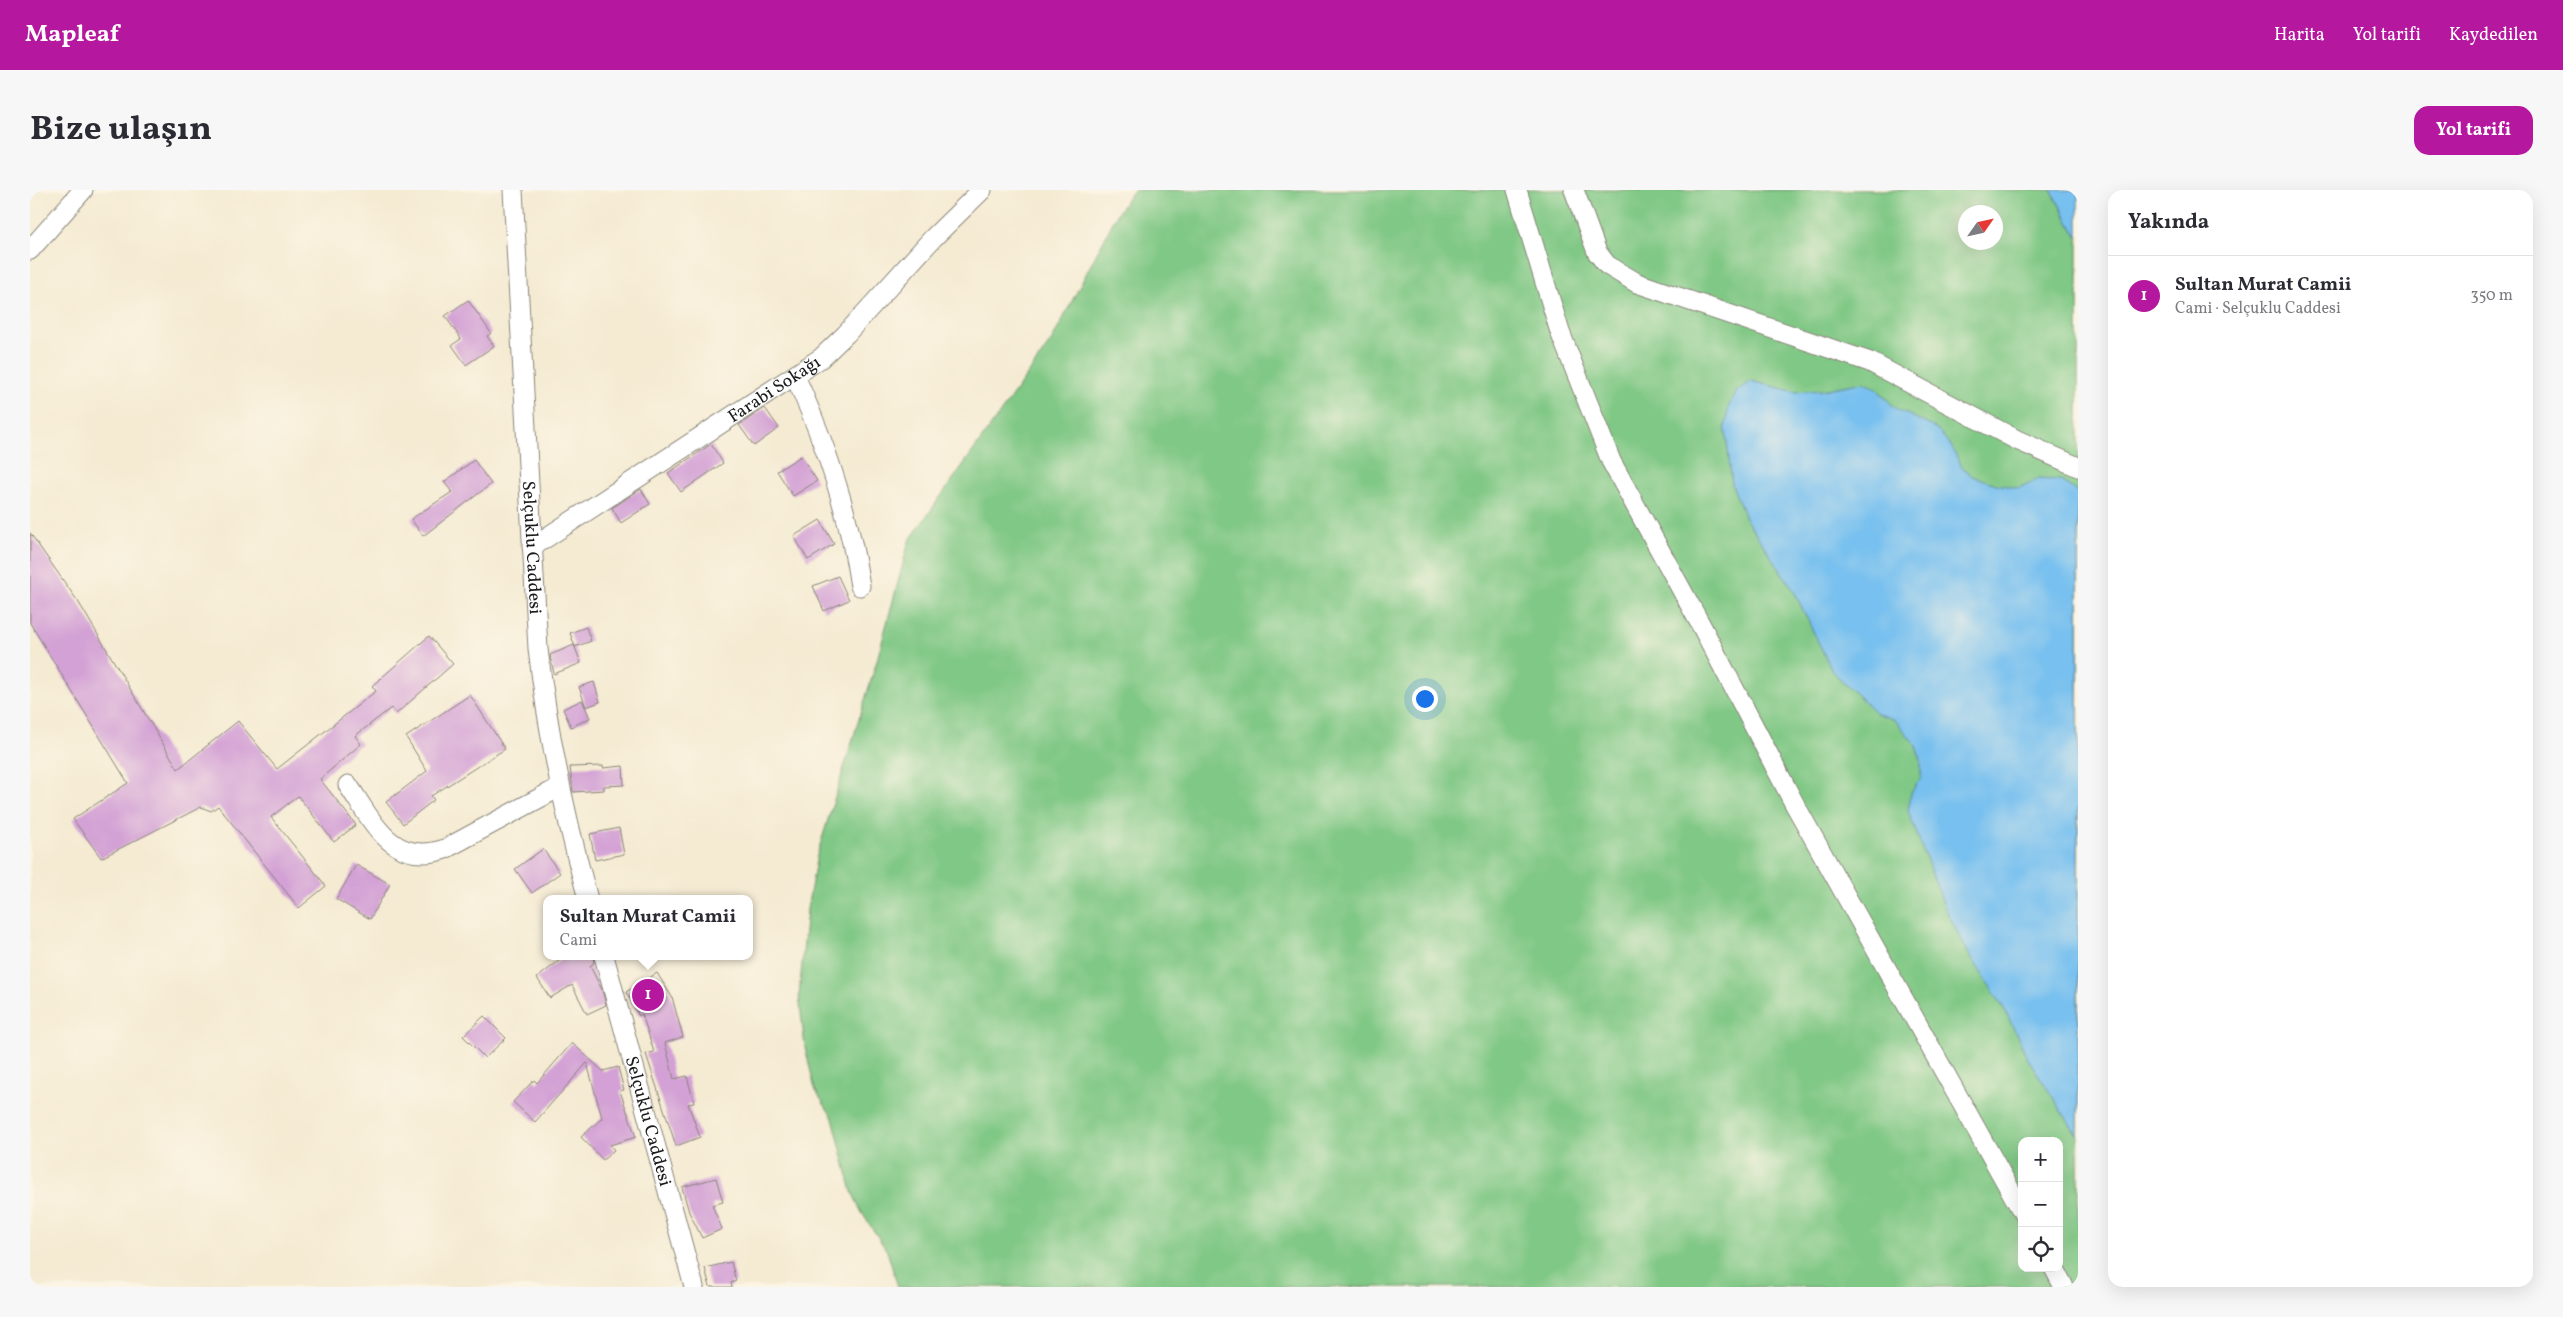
<!DOCTYPE html>
<html lang="tr">
<head>
<meta charset="utf-8">
<style>
  body { margin:0; font-family:Vollkorn,serif; background:#f7f7f7; color:#2b2b33 }
  .controls { position:absolute; right:15px; bottom:15px; display:grid; overflow:hidden; border-radius:10px; box-shadow:0 5px 20px #0002 }
  .controls button { width:45px; height:45px; display:grid; place-items:center; padding:0; border:0; border-bottom:1px solid #e1e1e2; background:#fff; color:#2b2b33; font:25px sans-serif }
  .compass { position:absolute; left:1928px; top:15px; width:45px; height:45px; border-radius:50%; background:#fff; box-shadow:0 5px 20px #0002; rotate:56deg }
  .you { position:absolute; left:1394px; top:508px; width:18px; height:18px; margin:-12px; border:4px solid #fff; border-radius:50%; background:#1a73e8; box-shadow:0 0 0 8px #1a73e833 }
  .badge { display:grid; place-items:center; width:32px; height:32px; border-radius:50%; background:#b5179e; color:#fff; font-size:16px; font-weight:700 }
  .pin { position:absolute; translate:-50% -50%; border:2px solid #fff; box-shadow:0 1px 5px #0006 }
  .popup { position:absolute; left:513px; top:705px; width:210px; height:65px; box-sizing:border-box; display:grid; place-content:center; border-radius:10px; background:#fff; filter:drop-shadow(0 1px 4px #0005); font-size:16px; white-space:nowrap; color:#7c7c81 }
  .popup b { font-size:19px; color:#2b2b33 }
  .popup::after { content:''; position:absolute; left:50%; top:100%; margin-left:-10px; border:10px solid transparent; border-top-color:#fff }
  .list { margin:0; padding:0; list-style:none }
  h2 { display:flex; justify-content:space-between; align-items:center; height:65px; margin:0; padding:0 20px; font-size:21px }
  h2 small { font-size:16px; font-weight:400; color:#7c7c81 }
  .list li { display:grid; grid-template-columns:32px 1fr auto; gap:15px; align-items:center; box-sizing:border-box; height:80px; padding:0 20px; border-top:1px solid #e1e1e2 }
  .list b { display:block; font-size:19px; white-space:nowrap }
  .list p { margin:0; font-size:16px; white-space:nowrap; color:#7c7c81 }
  .list em { font-size:16px; font-style:normal; color:#7c7c81 }
  .icon { flex:none; width:28px; height:28px; fill:none; stroke:currentColor; stroke-width:2; stroke-linecap:round; stroke-linejoin:round }
  .map { position:relative; flex:none; width:2048px; height:1097px; overflow:hidden; border-radius:15px }
  header { display:flex; align-items:center; gap:30px; box-sizing:border-box; height:70px; padding:0 25px; background:#b5179e; color:#fff }
  header strong { font-size:24px }
  nav { display:flex; gap:28px; margin-inline-start:auto; font-size:18px }
  .intro { display:flex; align-items:center; justify-content:space-between; box-sizing:border-box; height:120px; padding:0 30px }
  h1 { margin:0; font-size:35px }
  .button { padding:12px 22px; border-radius:15px; background:#b5179e; color:#fff; font-size:18px; font-weight:700 }
  main { display:flex; gap:30px; padding:0 30px }
  aside { flex:1; background:#fff; border-radius:15px; box-shadow:0 5px 20px #0002 }
  .map>svg:first-child { display:block }
  .green { fill:#80c885; stroke:#4e7250; fill-rule:evenodd }
  .water { fill:#77c0ef; stroke:#4a6e86 }
  .building { fill:#d3a1d5 }
  .lines { fill:none; stroke-linecap:round; stroke-linejoin:round }
  .minor-casing { stroke:#888478; stroke-width:21 }
  .minor { stroke:#fff; stroke-width:19 }
  .labels { text-anchor:middle; stroke-width:4.5; stroke-linejoin:round; paint-order:stroke }
  .street-label { font-size:18px; fill:#1c1c1c; stroke:#fcf5e5 }
</style>
</head>
<body>
<header>
<strong>Mapleaf</strong>
<nav><a>Harita</a><a>Yol tarifi</a><a>Kaydedilen</a></nav>
</header>
<div class="intro"><h1>Bize ulaşın</h1><a class="button">Yol tarifi</a></div>
<main>
<div class="map">
<svg width="2048" height="1097" viewBox="0 0 2048 1097">
  <rect width="100%" height="100%" fill="#fcf5e5"/>
  <filter id="ink" filterUnits="userSpaceOnUse"><feTurbulence type="fractalNoise" baseFrequency=".02" numOctaves="2"/><feDisplacementMap in="SourceGraphic" scale="10" xChannelSelector="R" yChannelSelector="G"/><feConvolveMatrix kernelMatrix="1 2 1 2 8 2 1 2 1" color-interpolation-filters="sRGB"/></filter>
  <filter id="wash" filterUnits="userSpaceOnUse"><feTurbulence type="fractalNoise" baseFrequency=".0096" numOctaves="4" result="noise"/><feDisplacementMap in="SourceGraphic" scale="20" xChannelSelector="R" yChannelSelector="G"/><feGaussianBlur stdDeviation="1.12" result="paint"/><feColorMatrix in="noise" values="0 0 0 0 0 0 0 0 0 0 0 0 0 0 0 0 0 1.4 0 .05"/><feComposite in="paint" operator="in"/></filter>
  <g filter="url(#wash)">
    <rect width="100%" height="100%" fill="#f5ebd3"/>
    <path class="green" d="M1104,0H2021L2048,48V1097H868L857,1061L832,1023L822,1002L803,928L785,900L775,857L769,806L777,719L787,665L846,474L879,351L1022,150L1088,22ZM1936,22H1966V52H1936ZM1992,951H2029V1078H1992Z"/>
    <path class="water" d="M2021,0H2048V48Z
      M1721,191L1766,202L1792,200L1834,192L1846,198L1865,218L1907,239L1921,256L1932,277L1942,286L1966,294L1989,298L2007,289L2029,290L2048,302V946L1998,869L1975,820L1936,759L1915,718L1878,621L1881,603L1891,587V570L1885,554L1865,530L1846,523L1802,481L1763,399L1715,328L1702,294L1695,236L1699,215L1708,200Z"/>
    <g id="blocks">
      <path class="building" d="M438,110L461,143L457,146L464,156L436,175L422,155L431,149L415,126Z
        M735,218L749,238L724,256L709,235Z
        M681,254L693,273L651,302L638,283Z
        M771,266L787,291L763,306L747,281Z
        M444,270L461,294L393,346L381,329L422,302L414,292Z
        M611,299L620,314L591,333L582,318Z
        M790,330L804,354L778,370L764,346Z
        M0,343L49,413L148,579L208,531L247,579L346,501L342,496L399,446L423,474L366,524L361,518L325,546L331,554L290,589L326,635L304,652L268,606L241,627L296,696L269,718L188,616L181,621L171,617L71,668L43,629L98,593L0,433Z
        M808,386L819,410L794,421L783,396Z
        M556,437L561,451L545,457L540,443Z
        M544,455L551,473L524,484L520,465Z
        M564,492L570,512L556,517L549,497Z
        M440,505L475,559L401,606L404,610L373,634L356,612L397,581L376,547Z
        M552,510L560,528L541,537L533,519Z
        M573,576V578L593,576L594,595L574,596V600L543,602L540,577Z
        M589,638L594,664L565,670L560,644Z
        M513,659L530,683L502,703L485,679Z
        M326,675L360,694L340,729L306,709Z
        M535,766H563L564,773L560,776L572,800L576,815L557,824L542,795L520,808L507,788Z
        M627,783L642,807L653,847L635,853L644,889L657,886L664,913L658,914L670,947L646,956L616,864L624,862L612,824L609,826L596,802Z
        M454,826L476,848L455,868L433,846Z
        M542,853L573,881L588,877L594,900L590,901L606,947L580,955L584,960L573,970L551,947L572,928L557,873L505,932L483,912L504,890L507,893Z
        M686,988L693,1012L682,1015L692,1039L672,1048L659,1022L652,997Z
        M701,1072L706,1091L701,1093L702,1097H680L675,1078Z"/>
    </g>
  </g>
  <g filter="url(#ink)">
    <use href="#blocks" fill-opacity="0" stroke="#888478" stroke-width="1"/>
    <g class="lines">
      <defs>
        <g id="minor">
          <path id="s1" d="M483,0L508,459C518,544 535,626 558,709"/>
          <path d="M1487,0L1530,142L1581,271L1672,437L1764,613L1992,1021"/>
          <path d="M1544,0L1567,62L1577,75L1607,93L1840,172L1987,250L2048,277"/>
          <path d="M0,60L53,0"/>
          <path d="M765,186C796,254 819,322 830,396"/>
          <path id="s2" d="M502,357L791,168L816,144L903,48L952,0"/>
          <path d="M318,595C343,632 362,677 415,659L530,597"/>
          <path id="s3" d="M574,766L664,1097"/>
          <path d="M2024,1078L2034,1097"/>
        </g>
      </defs>
      <use href="#minor" class="minor-casing"/>
      <use href="#minor" class="minor"/>
    </g>
  </g>
  <g class="labels">
    <g class="street-label">
      <text dy="6" stroke="none"><textPath href="#s2" startOffset="289">Farabi Sokağı</textPath></text>
      <text dy="6" stroke="none"><textPath href="#s1" startOffset="358">Selçuklu Caddesi</textPath></text>
      <text dy="6" stroke="none"><textPath href="#s3" startOffset="171">Selçuklu Caddesi</textPath></text>
    </g>
  </g>
</svg>
<div class="controls">
<button>+</button>
<button>−</button>
<button><svg class="icon" aria-label="locate" viewBox="0 0 24 24"><circle cx="12" cy="12" r="6"/><path d="M12 2v4M12 18v4M2 12h4M18 12h4"/></svg></button>
</div>
<svg class="compass" viewBox="-18 -18 36 36"><path d="M0-13l5 13h-10z" fill="#e53935"/><path d="M0 13l5-13h-10z" fill="#7c7c81"/></svg>
<div class="you"></div>
<div class="pin badge" style="left:618px;top:805px">1</div>
<div class="popup"><b>Sultan Murat Camii</b>Cami</div>
</div>
<aside>
<h2>Yakında<small></small></h2>
<ul class="list">
<li><span class="badge">1</span><div><b>Sultan Murat Camii</b><p>Cami · Selçuklu Caddesi</p></div><em>350 m</em></li>
</ul>
</aside>
</main>
</body>
</html>
